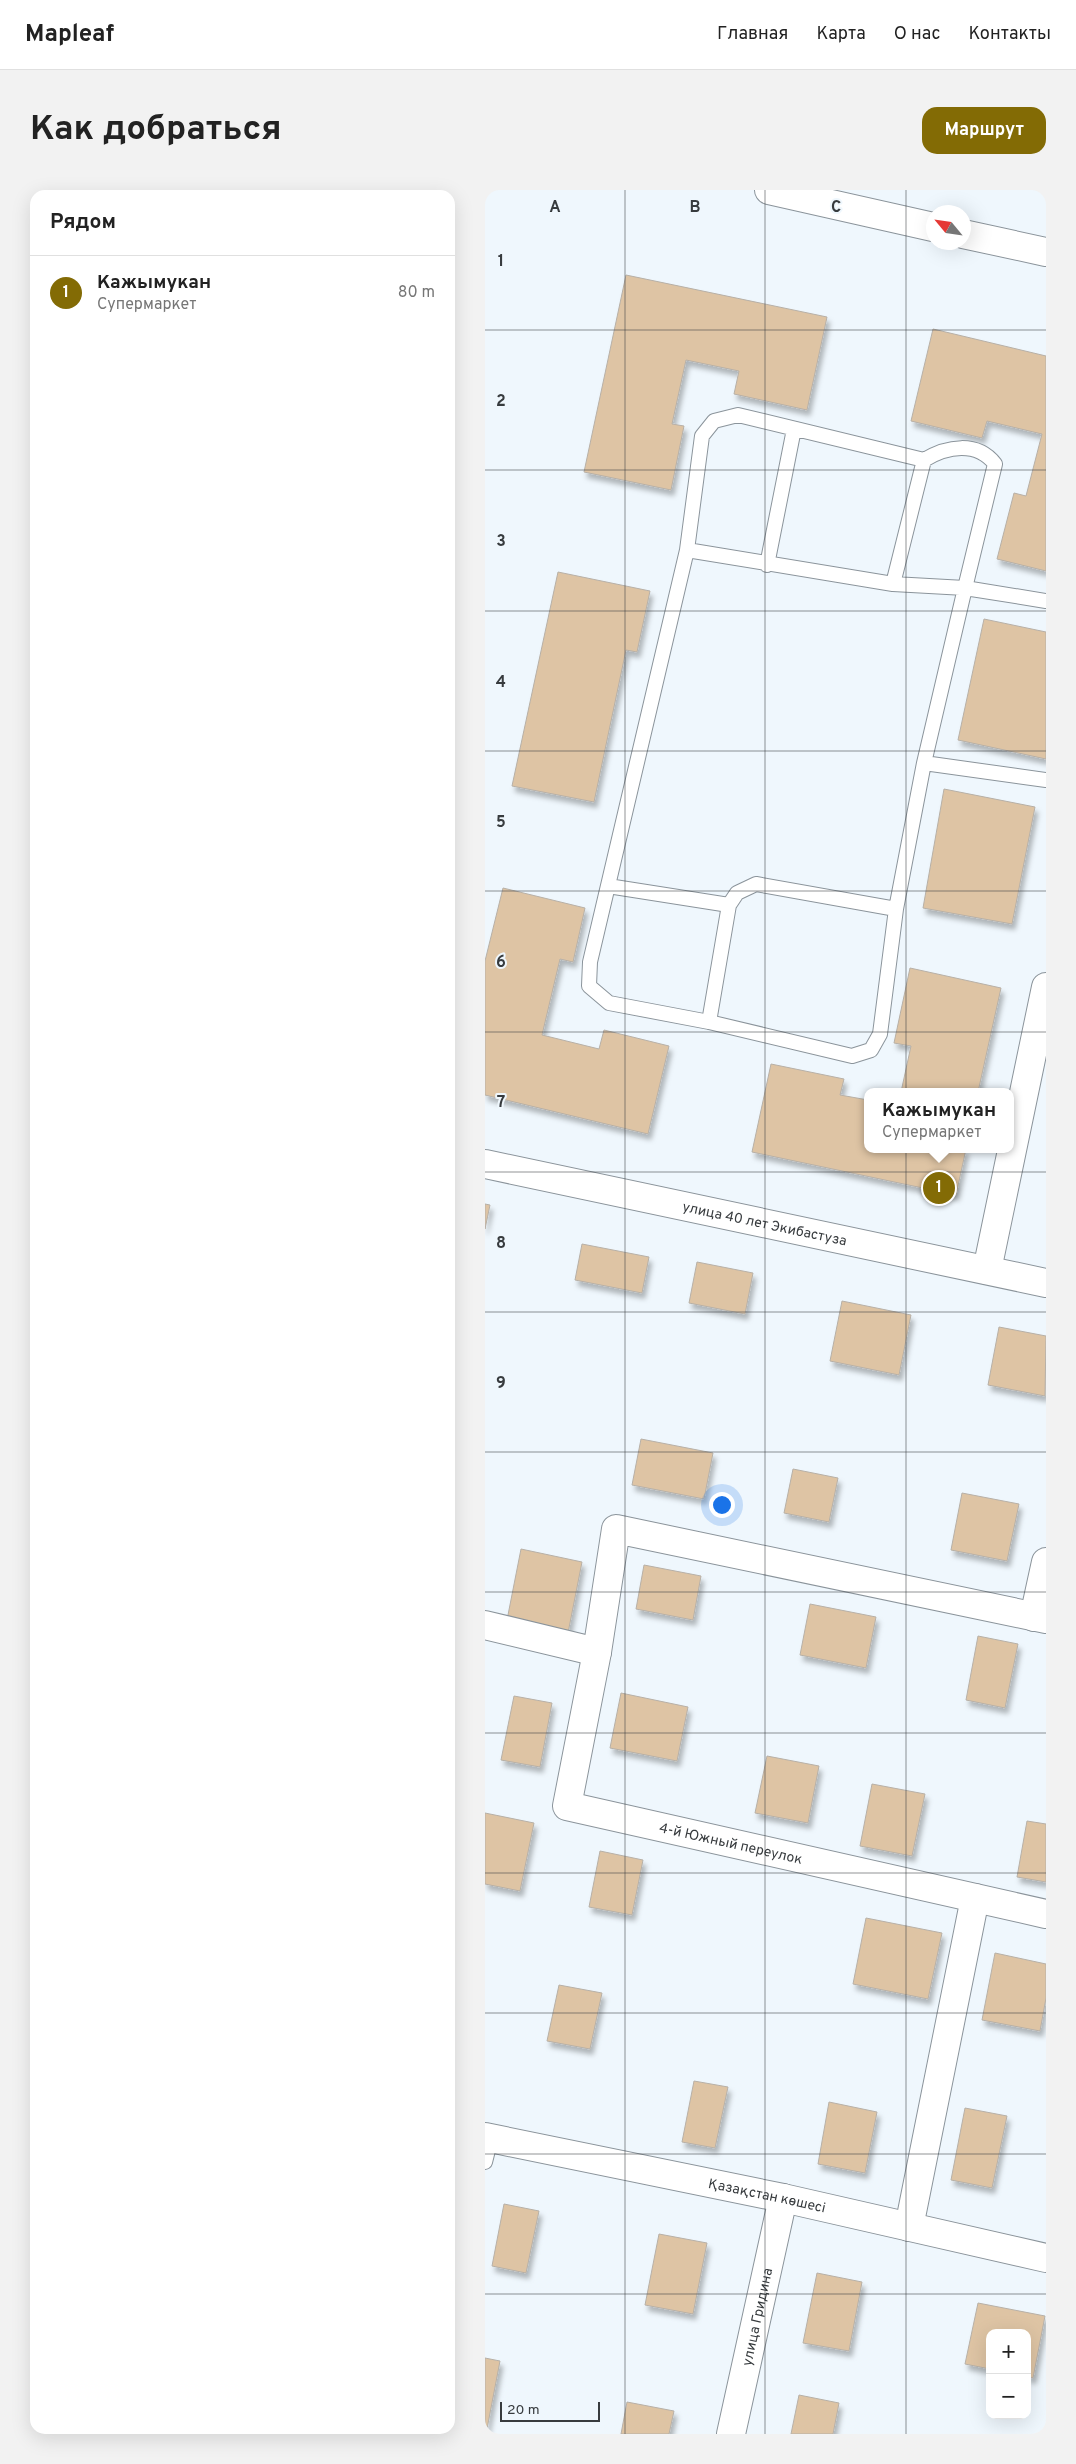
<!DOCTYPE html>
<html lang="ru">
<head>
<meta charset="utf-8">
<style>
  body { margin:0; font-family:Overpass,sans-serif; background:#f2f2f2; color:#222 }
  .controls { position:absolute; right:15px; bottom:15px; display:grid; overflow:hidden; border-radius:10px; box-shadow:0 5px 20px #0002 }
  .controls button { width:45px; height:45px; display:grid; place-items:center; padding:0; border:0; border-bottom:1px solid #e0e0e0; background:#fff; color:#222; font:25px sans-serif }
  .compass { position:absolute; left:441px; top:15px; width:45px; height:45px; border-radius:50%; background:#fff; box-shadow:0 5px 20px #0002; rotate:299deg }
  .scale { position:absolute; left:15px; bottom:12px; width:100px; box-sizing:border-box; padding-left:5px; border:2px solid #373b3e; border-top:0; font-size:14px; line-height:18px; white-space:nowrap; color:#373b3e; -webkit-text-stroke:4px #eff7fd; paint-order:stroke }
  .you { position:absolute; left:236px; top:1314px; width:18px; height:18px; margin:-12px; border:4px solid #fff; border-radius:50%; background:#1a73e8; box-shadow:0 0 0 8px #1a73e833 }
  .badge { display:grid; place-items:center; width:32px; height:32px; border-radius:50%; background:#836b05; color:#fff; font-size:16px; font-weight:700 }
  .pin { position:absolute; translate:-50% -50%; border:2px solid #fff; box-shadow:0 1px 5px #0006 }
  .popup { position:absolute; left:379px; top:898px; width:150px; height:65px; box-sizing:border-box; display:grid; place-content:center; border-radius:10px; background:#fff; filter:drop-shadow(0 1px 4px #0005); font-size:16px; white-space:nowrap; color:#767676 }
  .popup b { font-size:19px; color:#222 }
  .popup::after { content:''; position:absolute; left:50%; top:100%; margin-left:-10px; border:10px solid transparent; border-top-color:#fff }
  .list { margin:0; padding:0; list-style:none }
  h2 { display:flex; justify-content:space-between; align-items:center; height:65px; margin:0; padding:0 20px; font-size:21px }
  h2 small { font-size:16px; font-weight:400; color:#767676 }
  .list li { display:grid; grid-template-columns:32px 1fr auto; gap:15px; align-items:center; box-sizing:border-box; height:75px; padding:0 20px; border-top:1px solid #e0e0e0 }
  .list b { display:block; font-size:19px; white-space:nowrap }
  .list p { margin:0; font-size:16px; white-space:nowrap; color:#767676 }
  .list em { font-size:16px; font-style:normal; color:#767676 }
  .map { position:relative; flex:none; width:561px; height:2244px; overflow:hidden; border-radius:15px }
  header { display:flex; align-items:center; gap:30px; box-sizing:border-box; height:70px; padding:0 25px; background:#fff; border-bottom:1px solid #e0e0e0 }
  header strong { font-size:24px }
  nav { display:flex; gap:28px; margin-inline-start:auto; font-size:18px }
  .intro { display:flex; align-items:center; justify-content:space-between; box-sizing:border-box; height:120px; padding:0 30px }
  h1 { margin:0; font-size:35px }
  .button { padding:12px 22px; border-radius:15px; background:#836b05; color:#fff; font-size:18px; font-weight:700 }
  main { display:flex; gap:30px; padding:0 30px }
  aside { flex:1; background:#fff; border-radius:15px; box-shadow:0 5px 20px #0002 }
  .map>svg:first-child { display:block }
  .building { fill:#dec4a4; stroke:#b7b0a7; filter:url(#shadow) }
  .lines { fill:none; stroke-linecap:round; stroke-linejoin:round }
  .lane-casing { stroke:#8b949b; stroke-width:16 }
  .street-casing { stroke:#8b949b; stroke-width:30 }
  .secondary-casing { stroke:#8b949b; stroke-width:30 }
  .lane { stroke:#fff; stroke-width:14 }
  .street { stroke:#fff; stroke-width:28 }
  .secondary { stroke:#fff; stroke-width:28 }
  .grid { fill:none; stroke:#373b3e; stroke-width:1; stroke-opacity:0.55 }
  .labels { text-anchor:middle; stroke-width:4; stroke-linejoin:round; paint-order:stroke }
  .street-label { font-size:14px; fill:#373b3e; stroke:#eff7fd }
  .grid-label { font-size:16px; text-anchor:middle; font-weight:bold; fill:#373b3e; stroke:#eff7fd; stroke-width:4; stroke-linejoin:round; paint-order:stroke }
</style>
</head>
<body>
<header>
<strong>Mapleaf</strong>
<nav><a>Главная</a><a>Карта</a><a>О нас</a><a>Контакты</a></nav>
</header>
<div class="intro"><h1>Как добраться</h1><a class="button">Маршрут</a></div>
<main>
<aside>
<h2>Рядом<small></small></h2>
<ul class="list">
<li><span class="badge">1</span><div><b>Кажымукан</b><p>Супермаркет</p></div><em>80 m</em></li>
</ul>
</aside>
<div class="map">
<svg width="561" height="2244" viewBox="0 0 561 2244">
  <defs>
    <filter id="shadow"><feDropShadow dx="3" dy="5.5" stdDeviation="2.5" flood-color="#0004"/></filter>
  </defs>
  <rect width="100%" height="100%" fill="#eff7fd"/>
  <path class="building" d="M141,85L342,127L322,220L249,204L254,181L201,170L187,234L199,236L186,300L99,282Z
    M448,139L561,166V381L512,369L529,303L541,306L557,244L502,231L497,248L426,231Z
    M73,382L165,401L152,462L141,460L109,612L27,596Z
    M499,429L561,442V569L473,550Z
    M459,599L550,617L527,734L438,718Z
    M18,698L100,718L88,772L75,769L57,845L114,859L119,840L184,856L163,944L0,905V771Z
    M425,778L516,798L493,902H416L426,856L409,853Z
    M286,874L359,889L355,905L383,910V959H481L471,1005L267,962Z
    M0,1014L5,1015L0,1039Z
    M97,1054L164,1067L157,1103L90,1090Z
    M212,1072L268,1083L260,1124L204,1113Z
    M357,1111L426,1125L414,1185L345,1171Z
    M514,1137L561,1146L560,1206L503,1195Z
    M156,1249L228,1263L219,1309L147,1295Z
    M308,1279L353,1288L344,1332L299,1323Z
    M477,1303L534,1314L522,1371L466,1360Z
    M36,1359L97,1372L83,1443L22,1430Z
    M159,1375L216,1386L208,1430L151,1419Z
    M325,1414L391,1427L381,1478L315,1465Z
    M493,1446L533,1454L520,1518L481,1510Z
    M136,1503L203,1517L192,1571L125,1558Z
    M29,1506L67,1513L55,1577L16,1570Z
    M282,1566L334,1576L323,1633L270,1623Z
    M387,1594L440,1604L427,1666L375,1656Z
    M0,1623L49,1633L35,1701L0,1694Z
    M542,1631L561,1634V1692L532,1687Z
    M115,1661L158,1670L147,1725L104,1717Z
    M381,1728L457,1743L443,1809L368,1794Z
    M510,1763L561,1774V1808L555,1841L497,1830Z
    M74,1795L117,1803L105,1859L62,1851Z
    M209,1891L243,1897L230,1958L197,1952Z
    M344,1912L392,1922L380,1983L333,1974Z
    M480,1918L522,1926L507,1998L466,1990Z
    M19,2014L54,2021L41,2083L7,2076Z
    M174,2044L222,2053L208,2124L160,2115Z
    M332,2083L377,2092L364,2161L318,2153Z
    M493,2113L560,2126L548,2188L542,2187V2143H505V2179L480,2174Z
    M0,2168L15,2171L1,2244H0Z
    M314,2205L354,2213L348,2244H306Z
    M142,2212L189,2221L184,2244H136Z"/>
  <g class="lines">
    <defs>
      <path id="lane" d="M202,360L408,394L480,398L439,573
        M282,375L309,239
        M408,394L439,270
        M561,411L480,398L510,274C492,251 462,256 439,270L253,225L229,231L217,246L202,360L105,772L104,796L124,813L224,832L367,866L386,860L395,844L411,719L439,573L561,590
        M123,696L244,715
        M224,832L244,715L252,703L271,694L411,719
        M0,1972L6,1948"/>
      <g id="street">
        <path d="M502,1080L561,797"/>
        <path d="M549,1427L561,1372"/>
        <path d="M0,1435L112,1462L131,1339L561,1429"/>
        <path id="s1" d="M112,1462L82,1616L561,1724"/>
        <path id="s2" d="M0,1947L298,2008L561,2068"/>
        <path d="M424,2037L490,1708"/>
        <path id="s3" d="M246,2244L298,2008"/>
      </g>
      <g id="secondary">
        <path d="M284,0L448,37"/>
        <path d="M478,44L561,62"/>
        <path id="s4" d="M0,974L561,1093"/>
      </g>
    </defs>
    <use href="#lane" class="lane-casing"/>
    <use href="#street" class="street-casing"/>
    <use href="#secondary" class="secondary-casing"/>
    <use href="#lane" class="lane"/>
    <use href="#street" class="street"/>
    <use href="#secondary" class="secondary"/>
  </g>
  <path class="grid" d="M140,0V2244M280,0V2244M421,0V2244M0,140H561M0,280H561M0,421H561M0,561H561M0,701H561M0,842H561M0,982H561M0,1122H561M0,1262H561M0,1402H561M0,1543H561M0,1683H561M0,1823H561M0,1964H561M0,2104H561"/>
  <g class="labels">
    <g class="street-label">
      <text dy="5" stroke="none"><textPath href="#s4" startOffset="286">улица 40 лет Экибастуза</textPath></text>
      <text dy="5" stroke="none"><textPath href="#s1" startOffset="325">4-й Южный переулок</textPath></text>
      <text dy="5" stroke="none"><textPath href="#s2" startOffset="288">Қазақстан көшесі</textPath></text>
      <text dy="5" stroke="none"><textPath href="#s3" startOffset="120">улица Гридина</textPath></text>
    </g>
  </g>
  <g class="grid-label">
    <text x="70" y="22">A</text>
    <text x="210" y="22">B</text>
    <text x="351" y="22">C</text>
    <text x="16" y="76">1</text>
    <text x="16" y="216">2</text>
    <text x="16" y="356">3</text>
    <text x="16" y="497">4</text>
    <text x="16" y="637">5</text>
    <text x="16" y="777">6</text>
    <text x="16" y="917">7</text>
    <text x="16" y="1058">8</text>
    <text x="16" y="1198">9</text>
  </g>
</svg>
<div class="controls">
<button>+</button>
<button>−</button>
</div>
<svg class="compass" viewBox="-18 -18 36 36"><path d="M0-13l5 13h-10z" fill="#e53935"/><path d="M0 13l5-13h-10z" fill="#767676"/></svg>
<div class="scale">20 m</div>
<div class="you"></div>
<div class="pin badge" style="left:454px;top:998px">1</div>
<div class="popup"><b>Кажымукан</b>Супермаркет</div>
</div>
</main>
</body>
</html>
